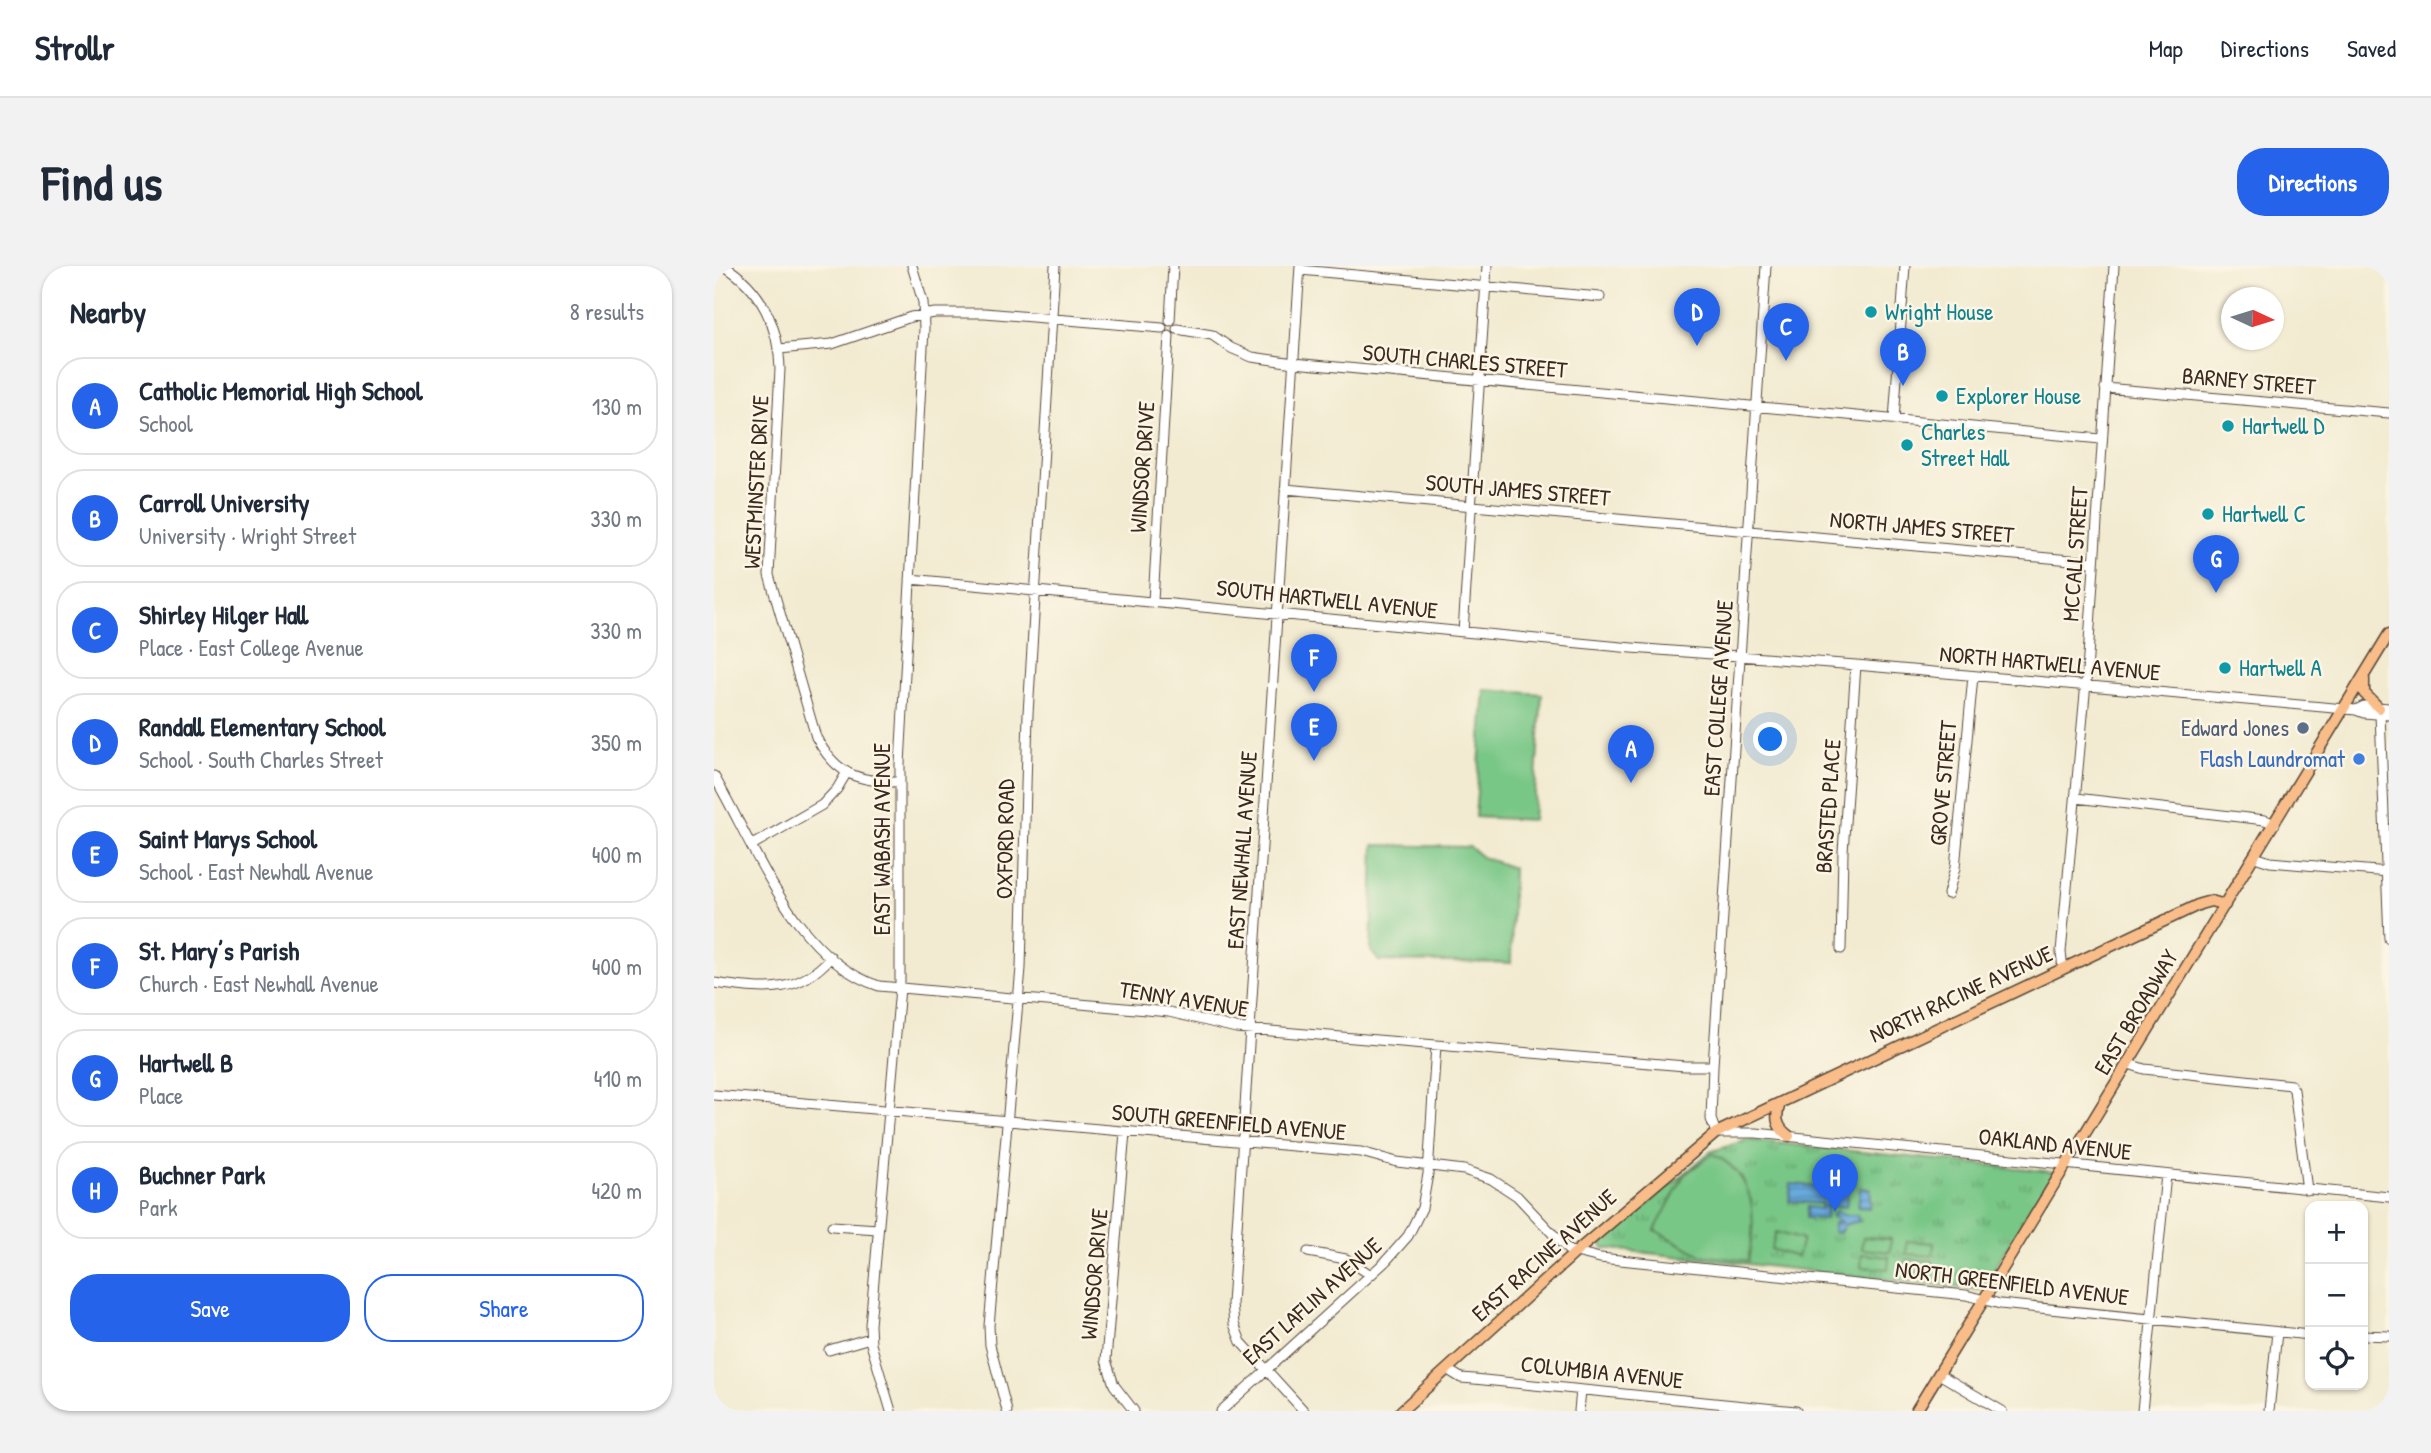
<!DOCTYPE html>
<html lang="en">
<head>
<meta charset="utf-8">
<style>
  body { margin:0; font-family:"Patrick Hand",sans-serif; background:#f2f2f3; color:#1f2937 }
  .controls { position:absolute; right:21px; bottom:21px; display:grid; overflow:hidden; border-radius:14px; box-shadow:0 2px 5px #0004 }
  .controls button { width:63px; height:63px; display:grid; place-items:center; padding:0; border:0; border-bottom:2px solid #e0e1e3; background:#fff; color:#1f2937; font:35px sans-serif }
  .compass { position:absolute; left:1507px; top:21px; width:63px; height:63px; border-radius:50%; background:#fff; box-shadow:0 2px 5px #0004; rotate:94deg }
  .you { position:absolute; left:1057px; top:474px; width:24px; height:24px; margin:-18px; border:5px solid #fff; border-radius:50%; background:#1a73e8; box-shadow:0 0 0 10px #1a73e833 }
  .badge { display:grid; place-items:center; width:46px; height:46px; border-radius:50%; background:#2563eb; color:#fff; font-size:23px; font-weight:700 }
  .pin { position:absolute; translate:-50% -58px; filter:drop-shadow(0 2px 4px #0008) }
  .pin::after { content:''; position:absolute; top:37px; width:24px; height:21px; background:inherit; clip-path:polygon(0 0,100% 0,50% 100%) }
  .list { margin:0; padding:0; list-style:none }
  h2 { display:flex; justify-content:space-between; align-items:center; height:91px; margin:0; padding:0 28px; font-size:30px }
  h2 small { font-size:23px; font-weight:400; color:#747a83 }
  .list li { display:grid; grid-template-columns:46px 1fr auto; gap:21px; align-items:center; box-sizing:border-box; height:98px; margin:0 14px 14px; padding:0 14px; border:2px solid #e0e1e3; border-radius:28px }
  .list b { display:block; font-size:26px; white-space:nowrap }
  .list p { margin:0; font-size:23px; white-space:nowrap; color:#747a83 }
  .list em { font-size:23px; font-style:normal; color:#747a83 }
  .actions { display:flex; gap:14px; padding:21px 28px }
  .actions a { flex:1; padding:16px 0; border:2px solid #2563eb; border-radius:28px; text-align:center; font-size:24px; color:#2563eb }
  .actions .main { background:#2563eb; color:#fff }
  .icon { flex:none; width:38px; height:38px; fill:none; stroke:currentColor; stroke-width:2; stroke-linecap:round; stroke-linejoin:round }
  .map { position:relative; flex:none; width:1675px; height:1145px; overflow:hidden; border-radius:28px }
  header { display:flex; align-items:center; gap:42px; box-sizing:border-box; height:98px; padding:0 35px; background:#fff; border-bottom:2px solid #e0e1e3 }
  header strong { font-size:33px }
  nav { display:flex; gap:38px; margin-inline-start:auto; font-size:24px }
  .intro { display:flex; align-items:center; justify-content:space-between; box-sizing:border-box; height:168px; padding:0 42px }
  h1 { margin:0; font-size:49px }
  .button { padding:18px 32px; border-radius:28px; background:#2563eb; color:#fff; font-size:24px; font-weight:700 }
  main { display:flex; gap:42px; padding:0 42px }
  aside { flex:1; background:#fff; border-radius:28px; box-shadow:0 2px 5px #0004 }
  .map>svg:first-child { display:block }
  .grass { fill:url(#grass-tufts); stroke:#5a7852; stroke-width:2 }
  .garden { fill:#79c787; stroke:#5a7852; stroke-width:2 }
  .water { fill:url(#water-rules); stroke:#516a7d; stroke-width:2 }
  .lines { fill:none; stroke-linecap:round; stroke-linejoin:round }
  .minor-casing { stroke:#564739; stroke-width:11 }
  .major-casing { stroke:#564739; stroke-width:13 }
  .minor { stroke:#fff; stroke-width:9 }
  .major { stroke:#f8bd89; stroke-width:10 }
  .culture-dot { fill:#0f9aa8; stroke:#fcf5e5; stroke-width:2.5 }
  .service-dot { fill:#5c6f8a; stroke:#fcf5e5; stroke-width:2.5 }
  .shop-dot { fill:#3f7fe0; stroke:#fcf5e5; stroke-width:2.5 }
  .labels { text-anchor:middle; stroke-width:5; stroke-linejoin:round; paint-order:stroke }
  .culture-label { font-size:23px; fill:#0d838f; stroke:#fcf5e5; text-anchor:start }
  .street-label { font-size:23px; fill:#3b2a1e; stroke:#fcf5e5 }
  .service-label { font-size:23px; fill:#4e5e75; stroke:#fcf5e5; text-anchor:end }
  .shop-label { font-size:23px; fill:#366cbe; stroke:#fcf5e5; text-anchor:end }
</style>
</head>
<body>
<header>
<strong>Strollr</strong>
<nav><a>Map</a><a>Directions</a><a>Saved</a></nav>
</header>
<div class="intro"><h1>Find us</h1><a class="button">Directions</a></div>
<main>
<aside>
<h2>Nearby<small>8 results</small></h2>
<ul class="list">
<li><span class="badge">A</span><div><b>Catholic Memorial High School</b><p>School</p></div><em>130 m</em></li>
<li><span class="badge">B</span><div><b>Carroll University</b><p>University · Wright Street</p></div><em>330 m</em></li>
<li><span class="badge">C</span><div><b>Shirley Hilger Hall</b><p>Place · East College Avenue</p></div><em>330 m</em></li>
<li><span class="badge">D</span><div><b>Randall Elementary School</b><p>School · South Charles Street</p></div><em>350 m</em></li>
<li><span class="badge">E</span><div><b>Saint Marys School</b><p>School · East Newhall Avenue</p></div><em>400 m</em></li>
<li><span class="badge">F</span><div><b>St. Mary’s Parish</b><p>Church · East Newhall Avenue</p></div><em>400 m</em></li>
<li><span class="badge">G</span><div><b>Hartwell B</b><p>Place</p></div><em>410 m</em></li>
<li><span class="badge">H</span><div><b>Buchner Park</b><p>Park</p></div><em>420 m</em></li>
</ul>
<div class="actions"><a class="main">Save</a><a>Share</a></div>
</aside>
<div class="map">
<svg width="1675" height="1145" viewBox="0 0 1675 1145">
  <defs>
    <pattern id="grass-tufts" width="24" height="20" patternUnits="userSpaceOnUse" patternTransform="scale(1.75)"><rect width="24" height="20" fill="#79c787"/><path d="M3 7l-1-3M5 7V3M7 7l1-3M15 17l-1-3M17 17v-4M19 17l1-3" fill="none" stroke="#64a26e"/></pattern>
    <pattern id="water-rules" width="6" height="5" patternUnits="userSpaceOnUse" patternTransform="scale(1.75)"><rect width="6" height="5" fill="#67aadc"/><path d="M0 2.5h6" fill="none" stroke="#568bb2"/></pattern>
  </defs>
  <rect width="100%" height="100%" fill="#fcf5e5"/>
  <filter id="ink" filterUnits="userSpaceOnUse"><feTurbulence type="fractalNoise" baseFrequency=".0143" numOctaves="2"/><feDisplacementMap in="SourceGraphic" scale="14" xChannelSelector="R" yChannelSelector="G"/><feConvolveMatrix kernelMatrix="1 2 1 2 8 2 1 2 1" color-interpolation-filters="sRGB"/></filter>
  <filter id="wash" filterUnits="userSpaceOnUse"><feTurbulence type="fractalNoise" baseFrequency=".00686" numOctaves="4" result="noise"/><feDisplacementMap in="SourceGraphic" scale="28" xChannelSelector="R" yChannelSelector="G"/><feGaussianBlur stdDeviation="1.57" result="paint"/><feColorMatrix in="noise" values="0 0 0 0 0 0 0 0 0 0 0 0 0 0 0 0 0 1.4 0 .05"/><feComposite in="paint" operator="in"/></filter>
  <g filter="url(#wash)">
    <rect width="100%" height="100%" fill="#f2ebd1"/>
    <path class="grass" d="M1033,874L1341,906L1267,1024L889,982L888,977L996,886Z"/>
    <path class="garden" d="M771,424L828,428L819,554L761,551Z
      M660,579L756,581L768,591L799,602L797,697L665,695L657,685Z
      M999,888C1043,910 1043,952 1034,995L987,989L941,964L970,909Z
      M1062,966L1088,974L1083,991L1057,983Z
      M1149,971L1177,973L1176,986L1148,983Z
      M1193,975L1220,977L1219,990L1192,988Z
      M1148,988L1175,991L1174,1003L1147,1001Z
      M1192,993L1219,995L1218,1008L1191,1005Z"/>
    <path class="water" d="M1077,918L1134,923L1132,941L1113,939L1112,953L1092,952L1093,941L1107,943L1108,938L1075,935Z
      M1146,922L1157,923L1156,942L1144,941Z
      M1123,945L1132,949H1143L1145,955L1130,959L1129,964H1126V967L1119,966L1120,957L1127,956L1118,951V948Z"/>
  </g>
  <g filter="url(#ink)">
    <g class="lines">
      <defs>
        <path id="minor" d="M10,0C47,22 65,61 66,103L55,309L102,471C122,509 145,516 185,516
          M586,0L518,1038L520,1058L527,1076L590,1145
          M1052,0L999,800L997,853L1002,867H1042L1675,931
          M586,4L886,31
          M456,55L459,0
          M463,63L498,69L517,82L538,91L580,97L1387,173
          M65,83L118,78L197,51L221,47H271L448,62
          M1391,122L1675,147
          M1180,154L1191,0
          M571,223L1379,296
          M196,313L918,382L1142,399L1642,444L1650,447L1675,449
          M439,335L455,70
          M749,366L773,0
          M1642,444L1650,440L1675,442
          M1666,448L1675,673
          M0,510C41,580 81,693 165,720L455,746L522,762L971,800H999
          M1362,532L1551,554L1561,558
          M38,579L108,539L123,523L133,506
          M1541,591L1556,596L1675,606
          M1234,628L1241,602L1259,410
          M1127,683L1129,586L1142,399
          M1349,703L1347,686L1373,406L1400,0
          M0,717C48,723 82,731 117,691
          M1415,798L1430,803L1577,819L1580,824L1593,924
          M0,829L647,886L683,896L750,904L777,913L803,930L854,984L886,992L1252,1029L1286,1038L1596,1069
          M411,866L392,1094L400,1119L420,1145
          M118,960L164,963
          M594,986L632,993L657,1009
          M1649,1069L1675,1070
          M115,1084L156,1072
          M734,1104L747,1112L760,1113L1082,1145
          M1225,1108L1288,1145
          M177,1145L157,1078L156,1059L186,722V498L210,63L209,36L198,0
          M293,1145L276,1079L275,1060L307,702L314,448L341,0
          M507,1145L671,996L694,970L708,942L714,908L722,779
          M865,1145L867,1124
          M1428,1145L1452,909
          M1555,1145L1563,1066"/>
        <path id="major" d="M1650,413V427L1665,442
          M1066,837C1061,851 1062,861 1075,870
          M687,1145L862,986L1002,867L1486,638L1497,635L1511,639
          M1202,1145L1675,368"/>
      </defs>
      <use href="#minor" class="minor-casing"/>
      <use href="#major" class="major-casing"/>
      <use href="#minor" class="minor"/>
      <use href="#major" class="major"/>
    </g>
  </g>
  <g class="culture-dot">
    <circle cx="1157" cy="46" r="7"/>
    <circle cx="1228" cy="130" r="7"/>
    <circle cx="1514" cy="160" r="7"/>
    <circle cx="1193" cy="179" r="7"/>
    <circle cx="1494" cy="248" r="7"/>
    <circle cx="1511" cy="402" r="7"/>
  </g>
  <circle class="service-dot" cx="1589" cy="462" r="7"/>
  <circle class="shop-dot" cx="1645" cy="493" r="7"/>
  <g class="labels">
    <g class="culture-label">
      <text x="1171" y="54">Wright House</text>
      <text x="1242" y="138">Explorer House</text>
      <text x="1528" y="168">Hartwell D</text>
      <text x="1207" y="174">Charles<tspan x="1207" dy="26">Street Hall</tspan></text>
      <text x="1508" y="256">Hartwell C</text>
      <text x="1525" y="410">Hartwell A</text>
    </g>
    <g class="street-label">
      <text transform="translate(751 95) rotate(5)" y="8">SOUTH CHARLES STREET</text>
      <text transform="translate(1535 115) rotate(5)" y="8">BARNEY STREET</text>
      <text transform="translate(428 201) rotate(-86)" y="8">WINDSOR DRIVE</text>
      <text transform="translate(42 216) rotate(-87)" y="8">WESTMINSTER DRIVE</text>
      <text transform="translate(804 224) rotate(5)" y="8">SOUTH JAMES STREET</text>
      <text transform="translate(1208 261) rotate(5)" y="8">NORTH JAMES STREET</text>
      <text transform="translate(1361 288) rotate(-86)" y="8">MCCALL STREET</text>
      <text transform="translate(613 333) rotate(6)" y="8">SOUTH HARTWELL AVENUE</text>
      <text transform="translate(1336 397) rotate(5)" y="8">NORTH HARTWELL AVENUE</text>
      <text transform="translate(1004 432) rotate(-86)" y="8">EAST COLLEGE AVENUE</text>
      <text transform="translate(1229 517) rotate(-85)" y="8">GROVE STREET</text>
      <text transform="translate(1114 540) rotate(-86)" y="8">BRASTED PLACE</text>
      <text transform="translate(168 573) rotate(-90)" y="8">EAST WABASH AVENUE</text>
      <text transform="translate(291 573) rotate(-89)" y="8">OXFORD ROAD</text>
      <text transform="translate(528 584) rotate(-86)" y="8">EAST NEWHALL AVENUE</text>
      <text transform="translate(1247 728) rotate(-25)" y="8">NORTH RACINE AVENUE</text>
      <text transform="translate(470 733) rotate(9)" y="8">TENNY AVENUE</text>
      <text transform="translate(1422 746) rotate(-59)" y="8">EAST BROADWAY</text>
      <text transform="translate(515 856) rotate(5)" y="8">SOUTH GREENFIELD AVENUE</text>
      <text transform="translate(1341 878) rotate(6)" y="8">OAKLAND AVENUE</text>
      <text transform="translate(830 989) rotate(-42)" y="8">EAST RACINE AVENUE</text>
      <text transform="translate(380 1008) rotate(-85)" y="8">WINDSOR DRIVE</text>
      <text transform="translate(1298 1017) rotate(7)" y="8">NORTH GREENFIELD AVENUE</text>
      <text transform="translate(598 1035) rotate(-42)" y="8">EAST LAFLIN AVENUE</text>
      <text transform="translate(888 1106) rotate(6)" y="8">COLUMBIA AVENUE</text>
    </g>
    <g class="service-label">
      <text x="1575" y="470">Edward Jones</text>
    </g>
    <g class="shop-label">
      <text x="1631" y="501">Flash Laundromat</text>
    </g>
  </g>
</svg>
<div class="controls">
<button>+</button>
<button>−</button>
<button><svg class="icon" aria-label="locate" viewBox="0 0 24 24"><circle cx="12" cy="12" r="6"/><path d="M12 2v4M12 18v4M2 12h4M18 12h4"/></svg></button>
</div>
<svg class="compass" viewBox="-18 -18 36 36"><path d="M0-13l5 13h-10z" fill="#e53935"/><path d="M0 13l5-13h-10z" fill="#747a83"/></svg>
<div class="you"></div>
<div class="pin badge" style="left:917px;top:517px">A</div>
<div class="pin badge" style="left:1189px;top:120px">B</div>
<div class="pin badge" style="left:1072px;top:95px">C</div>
<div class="pin badge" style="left:983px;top:80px">D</div>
<div class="pin badge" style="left:600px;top:495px">E</div>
<div class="pin badge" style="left:600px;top:426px">F</div>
<div class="pin badge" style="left:1502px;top:327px">G</div>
<div class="pin badge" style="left:1121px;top:946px">H</div>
</div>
</main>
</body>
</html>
